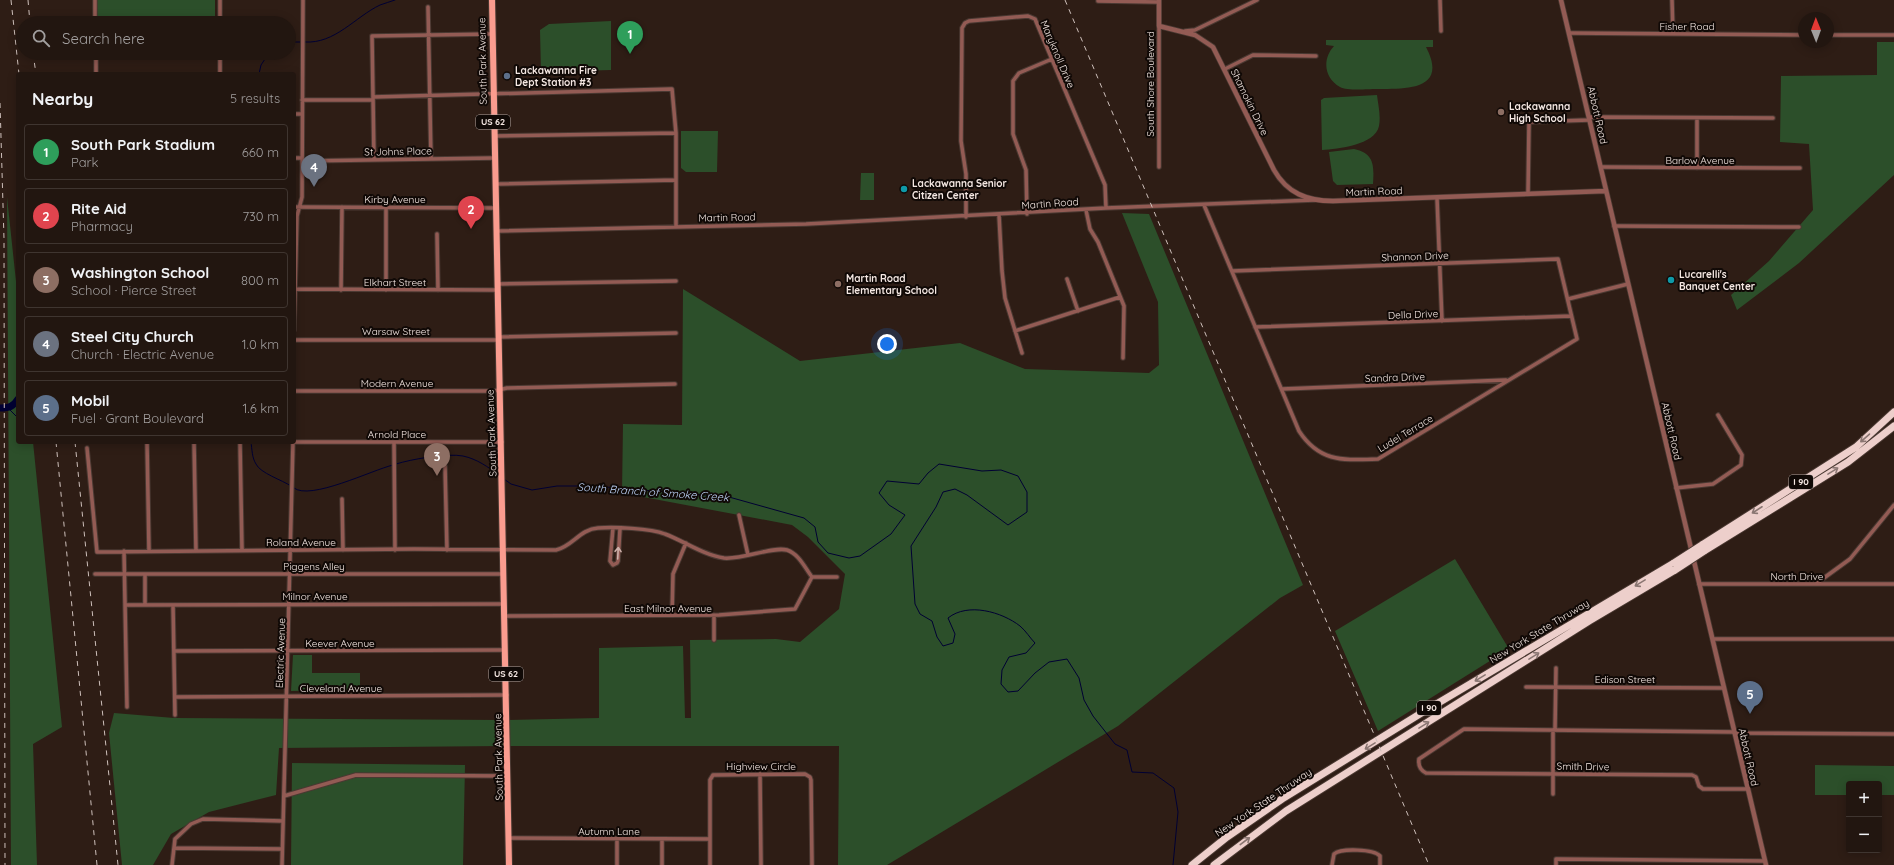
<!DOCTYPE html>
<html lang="en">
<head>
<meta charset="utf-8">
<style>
  body { margin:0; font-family:Quicksand,sans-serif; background:#2e231e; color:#f1f3f6 }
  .controls { position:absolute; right:12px; bottom:12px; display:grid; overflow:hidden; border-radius:4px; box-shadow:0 2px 10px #0003 }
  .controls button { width:36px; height:36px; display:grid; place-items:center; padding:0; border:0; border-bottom:1px solid #3f3530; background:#221610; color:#f1f3f6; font:20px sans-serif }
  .compass { position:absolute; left:1798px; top:12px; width:36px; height:36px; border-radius:50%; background:#221610; box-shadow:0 2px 10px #0003; rotate:359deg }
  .you { position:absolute; left:887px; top:344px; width:14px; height:14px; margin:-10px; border:3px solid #fff; border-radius:50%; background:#1a73e8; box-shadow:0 0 0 6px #1a73e833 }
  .badge { display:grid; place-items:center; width:26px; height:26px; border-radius:50%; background:#36d4a7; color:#fff; font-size:13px; font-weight:700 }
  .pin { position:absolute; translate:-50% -33px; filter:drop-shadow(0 1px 2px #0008) }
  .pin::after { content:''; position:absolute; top:21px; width:14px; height:12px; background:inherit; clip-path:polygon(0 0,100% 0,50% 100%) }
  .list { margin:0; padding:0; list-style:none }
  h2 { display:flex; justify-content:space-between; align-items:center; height:52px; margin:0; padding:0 16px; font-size:17px }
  h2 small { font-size:13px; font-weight:400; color:#a29f9f }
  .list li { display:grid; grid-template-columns:26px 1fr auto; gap:12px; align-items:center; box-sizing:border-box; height:56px; margin:0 8px 8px; padding:0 8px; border:1px solid #3f3530; border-radius:4px }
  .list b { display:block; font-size:15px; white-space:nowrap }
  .list p { margin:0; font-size:13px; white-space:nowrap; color:#a29f9f }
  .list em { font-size:13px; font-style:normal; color:#a29f9f }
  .icon { flex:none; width:22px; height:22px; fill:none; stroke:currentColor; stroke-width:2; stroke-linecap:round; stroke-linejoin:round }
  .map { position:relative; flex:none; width:1894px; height:865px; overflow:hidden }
  .search { position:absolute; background:#221610; box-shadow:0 2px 10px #0003; left:16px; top:16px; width:280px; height:44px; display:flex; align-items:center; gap:10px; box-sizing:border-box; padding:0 14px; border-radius:22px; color:#a29f9f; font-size:15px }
  .panel { position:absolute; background:#221610; box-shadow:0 2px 10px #0003; left:16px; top:72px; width:280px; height:372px; border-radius:4px }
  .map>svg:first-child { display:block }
  .green { fill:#2c4f2a }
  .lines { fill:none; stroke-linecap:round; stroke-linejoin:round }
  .stream { stroke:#003; stroke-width:1 }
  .river { stroke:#003; stroke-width:7 }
  .minor-casing { stroke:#4a3932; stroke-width:5.5 }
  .tertiary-casing { stroke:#4a3932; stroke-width:6 }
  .primary-casing { stroke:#4a3932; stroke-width:8 }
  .motorway-casing { stroke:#4a3932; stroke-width:9 }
  .minor { stroke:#935b54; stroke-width:3.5 }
  .tertiary { stroke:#935b54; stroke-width:4.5 }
  .primary { stroke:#fa9c8f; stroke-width:6 }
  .motorway { stroke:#edcfcb; stroke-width:7 }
  .rail { stroke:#cec0bb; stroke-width:1; stroke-dasharray:5 5; stroke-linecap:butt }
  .motorway-bridge-casing { stroke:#4a3932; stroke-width:9; stroke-linecap:butt }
  .motorway-bridge { stroke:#edcfcb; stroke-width:7 }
  .oneway { stroke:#8a7672 }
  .oneway2 { stroke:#ceb0aa }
  .service-dot { fill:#5c6f8a; stroke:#100906; stroke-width:1.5 }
  .education-dot { fill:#8d6e63; stroke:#100906; stroke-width:1.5 }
  .culture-dot { fill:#0f9aa8; stroke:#100906; stroke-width:1.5 }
  .labels { text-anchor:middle; stroke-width:4; stroke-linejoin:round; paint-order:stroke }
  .shield { fill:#100906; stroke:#b0a5a1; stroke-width:1 }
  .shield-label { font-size:9px; font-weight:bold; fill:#f5e8e3 }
  .street-label { font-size:10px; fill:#f5e8e3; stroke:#100906 }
  .poi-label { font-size:10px; font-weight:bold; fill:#f5e8e3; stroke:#100906; text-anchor:start }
  .water-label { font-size:11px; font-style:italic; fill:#bdd2f6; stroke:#100906 }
</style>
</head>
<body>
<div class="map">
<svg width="1894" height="865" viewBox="0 0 1894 865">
  <rect width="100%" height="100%" fill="#2e1d15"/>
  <path class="green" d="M97,0H215V23H97Z
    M611,21V70L541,72L540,30L549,24Z
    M1326,40H1433V47H1426C1449,91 1405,89 1376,89C1368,89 1347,91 1340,87C1324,78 1322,59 1334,46L1326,45Z
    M1877,42H1894V175L1799,263L1737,310L1731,295L1769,261L1813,210L1809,144L1780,142L1781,76L1877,75Z
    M1377,95C1378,104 1381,116 1379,126C1375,145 1338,149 1322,150L1321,100L1324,98Z
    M681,131H718L717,172H686L681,168Z
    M1354,149C1375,153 1374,167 1373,184L1337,185L1333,181L1329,152Z
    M861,173H874V200H860Z
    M7,197L18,300V442H33L62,727L33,744L37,865H11Z
    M1122,213L1149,214L1303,585L1280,598L1118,726L887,865H838L839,746H502L279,748L276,795L209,812L171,834L153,865H122L109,733L114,713L174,718L502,720L599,718V648L683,646L685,718H691L690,640L776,639L800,642L839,609L845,574L808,537L792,525L622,493L623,424L682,425L683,289L800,361L960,343L1025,369L1149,373L1159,365L1158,302Z
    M1455,559L1509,649L1378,731L1335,631Z
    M293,655H312V673H360V690L291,691Z
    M292,763L465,765L463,865H291Z
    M1815,765L1894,766V795H1879V784H1849V795H1815Z"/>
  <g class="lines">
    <path class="stream" d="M289,42H302
      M305,42C335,44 355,17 380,5C385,3 390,2 395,0
      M259,74L261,65L269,53
      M8,408L18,418
      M251,442C252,449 252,458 256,464C260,473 282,480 291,486
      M396,464C412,459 447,453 463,456C477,459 488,467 499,475
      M504,479L511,484L532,490L557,486H593L729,497L804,518L815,527L818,542L828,553L849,558L860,556L891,534L905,515L889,505L879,493L887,481L919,484L928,473L939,464L982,471L1001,470L1018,476L1027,492V512L1008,525L967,495L955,489L943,492L936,507L911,546L915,604L920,614L932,621L937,637L943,646L953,643L955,634L948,618C968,602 1002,612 1020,626C1026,631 1030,638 1035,643L1026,653L1009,657L1002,670L1001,684L1008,692L1018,691L1035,673L1049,662L1067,659L1079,678L1084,700L1093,716L1115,744L1127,750L1132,772L1153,773L1174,788L1178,812L1173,865
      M294,488C310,501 372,470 393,465"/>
    <path class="river" d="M0,408C9,408 13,407 18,399"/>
    <defs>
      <path id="minor" d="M95,0V23
        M220,0V23
        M1440,0L1441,31
        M1672,0L1673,34
        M1098,1L1159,2
        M428,7L431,159
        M1159,26V167
        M1185,31L1195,30L1257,0
        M1569,33L1804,35
        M1828,35H1894
        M96,53V74
        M1225,69L1253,55L1316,56
        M220,74V53
        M373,97L672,89L676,133V227
        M302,100H373
        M294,114H302
        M1589,117L1773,118
        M494,136L676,133
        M294,158H302
        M374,159L372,36L492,34
        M302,161L494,158
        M1601,167L1800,168
        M1697,168V118
        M496,184L676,180
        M1528,194L1529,122L1589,120
        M1437,198L1442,321
        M1204,205L1299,431C1320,463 1344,460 1378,459L1577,339L1558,259L1232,271
        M294,207L495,208
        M1086,210L1090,229L1098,242L1124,306L1123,358
        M1027,214L1026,170L1013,134V81L1019,73L1052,59
        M999,215L1002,271L1005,298L1022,353
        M966,217V174L961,141L962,28L965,23L969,21L1028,16L1035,19L1105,185L1106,208
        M1614,226L1799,227
        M496,231L806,224L1106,208L1314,200
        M437,234L438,290
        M1067,279L1078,311
        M497,284L676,281
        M295,289L497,290
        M341,290L342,207
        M386,290V207
        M1568,299L1628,284
        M1255,327L1571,316
        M294,330L297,216L302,197L303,0
        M1015,331L1120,297
        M498,337L676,333
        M294,340H498
        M1282,389L1506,380
        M294,391H494L507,388L675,384
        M147,442L149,551
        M194,442L196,551
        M293,442H502
        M394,442L395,550
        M240,443L242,550
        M87,448L97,552L414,549L556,550C572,547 580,529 598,528C614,527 650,528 665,534C684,541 703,555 724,558C742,560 773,546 787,550C799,554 805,568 812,577
        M445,466L447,550
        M1676,488L1713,484L1741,465L1742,455L1718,415
        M342,499L343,550
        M739,515L748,555
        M613,528L610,561L613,565L617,563L618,561L620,529
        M124,551L127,707
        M95,574H504
        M145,575V605
        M812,577H837
        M1817,583L1850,559L1894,505
        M1699,584H1894
        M125,605L504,604
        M173,605L175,715
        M672,615L673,574L686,543
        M714,615V640
        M505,616L719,615L795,609L812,577
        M1713,639H1894
        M174,651L505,650
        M1526,687L1724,688
        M175,697L507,695
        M1553,730V794
        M1555,730L1556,668
        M1734,732L1464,729L1419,759C1418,766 1420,770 1426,773L1692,775L1696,777L1699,786L1703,789H1747
        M1734,733L1894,734
        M760,774L761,865
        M284,796L356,775L508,776
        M509,838L710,839
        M174,848L282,849
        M172,865L175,839L191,824L203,819L283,821
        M282,865L293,442
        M617,865V839
        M662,865V839
        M710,865V780L713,775L805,774L810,777L811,780L812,865
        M1332,865L1334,854C1341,848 1374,849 1380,856V865
        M1556,865V859L1765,861"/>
      <path id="tertiary" d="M1159,0V26L1195,35L1213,47L1274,170C1287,193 1307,201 1333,201L1606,191
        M1561,0L1766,865"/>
      <path id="primary" d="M492,0L509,865"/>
      <path id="motorway" d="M1702,545L1856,447L1894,412
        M1704,551L1848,462L1894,426
        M1192,865L1227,837L1282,799L1423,712L1674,563
        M1214,865L1286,811L1589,621L1675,570"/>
    </defs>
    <use href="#minor" class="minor-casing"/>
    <use href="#tertiary" class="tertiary-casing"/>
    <use href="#primary" class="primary-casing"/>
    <use href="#motorway" class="motorway-casing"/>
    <use href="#minor" class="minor"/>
    <use href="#tertiary" class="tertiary"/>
    <use href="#primary" class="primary"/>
    <use href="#motorway" class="motorway"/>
    <path class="rail" d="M11,0L19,74
      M28,0L30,23
      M1065,0L1429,865
      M33,53L36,74
      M0,103L4,239L5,865
      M56,442L97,865
      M75,442L118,865"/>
    <defs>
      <path id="motorway-bridge" d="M1674,563L1702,545
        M1675,570L1704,551"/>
    </defs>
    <use href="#motorway-bridge" class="motorway-bridge-casing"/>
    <use href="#motorway-bridge" class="motorway-bridge"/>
  </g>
  <defs><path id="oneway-shaft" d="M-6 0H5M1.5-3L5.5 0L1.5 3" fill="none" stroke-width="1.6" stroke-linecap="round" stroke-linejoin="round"/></defs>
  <g class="oneway">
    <use href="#oneway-shaft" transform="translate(1865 438) rotate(139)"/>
    <use href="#oneway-shaft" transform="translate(1833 471) rotate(-32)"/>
    <use href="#oneway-shaft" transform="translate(1757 510) rotate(147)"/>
    <use href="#oneway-shaft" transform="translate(1640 583) rotate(149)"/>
    <use href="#oneway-shaft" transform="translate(1534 656) rotate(-32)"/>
    <use href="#oneway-shaft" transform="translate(1480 678) rotate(149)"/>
    <use href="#oneway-shaft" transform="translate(1424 725) rotate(-32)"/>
    <use href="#oneway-shaft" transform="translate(1370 746) rotate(148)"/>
    <use href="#oneway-shaft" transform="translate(1245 841) rotate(-37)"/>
  </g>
  <use class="oneway2" href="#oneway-shaft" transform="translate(618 553) rotate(-87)"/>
  <circle class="service-dot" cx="507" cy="76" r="4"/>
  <g class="education-dot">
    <circle cx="1501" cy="112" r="4"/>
    <circle cx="838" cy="284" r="4"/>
  </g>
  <g class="culture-dot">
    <circle cx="904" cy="189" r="4"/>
    <circle cx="1671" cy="280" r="4"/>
  </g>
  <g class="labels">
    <g class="shield">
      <rect x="476" y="115" width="34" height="14" rx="3"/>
      <rect x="1789" y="475" width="24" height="14" rx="3"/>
      <rect x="489" y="667" width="34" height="14" rx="3"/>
      <rect x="1417" y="701" width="24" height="14" rx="3"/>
    </g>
    <g class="shield-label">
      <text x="493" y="125">US 62</text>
      <text x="1801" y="485">I 90</text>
      <text x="506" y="677">US 62</text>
      <text x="1429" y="711">I 90</text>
    </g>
    <g class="street-label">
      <text x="1687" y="30">Fisher Road</text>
      <text transform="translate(1058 54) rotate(67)" y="4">Maryknoll Drive</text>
      <text transform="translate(482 61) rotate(-91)" y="4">South Park Avenue</text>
      <text transform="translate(1150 84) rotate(-90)" y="4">South Shore Boulevard</text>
      <text transform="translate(1250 102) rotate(64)" y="4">Shamokin Drive</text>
      <text transform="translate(1598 115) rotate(77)" y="4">Abbott Road</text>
      <text transform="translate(398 151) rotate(-1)" y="4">St Johns Place</text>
      <text x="1700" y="164">Barlow Avenue</text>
      <text transform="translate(1374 191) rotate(-2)" y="4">Martin Road</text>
      <text x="395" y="203">Kirby Avenue</text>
      <text transform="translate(1050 203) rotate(-4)" y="4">Martin Road</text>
      <text transform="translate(727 217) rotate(-1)" y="4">Martin Road</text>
      <text transform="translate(1415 256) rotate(-2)" y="4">Shannon Drive</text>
      <text x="395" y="286">Elkhart Street</text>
      <text transform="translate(1413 314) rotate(-2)" y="4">Della Drive</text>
      <text x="396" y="335">Warsaw Street</text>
      <text transform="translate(1395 377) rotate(-2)" y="4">Sandra Drive</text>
      <text x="397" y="387">Modern Avenue</text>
      <text transform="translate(1672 431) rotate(77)" y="4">Abbott Road</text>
      <text transform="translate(491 433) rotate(-92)" y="4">South Park Avenue</text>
      <text transform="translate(1405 433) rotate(-31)" y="4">Ludel Terrace</text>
      <text x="397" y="438">Arnold Place</text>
      <text x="301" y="546">Roland Avenue</text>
      <text x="314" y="570">Piggens Alley</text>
      <text x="1797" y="580">North Drive</text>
      <text x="315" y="600">Milnor Avenue</text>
      <text x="668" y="612">East Milnor Avenue</text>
      <text transform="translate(1539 631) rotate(-31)" y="4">New York State Thruway</text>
      <text x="340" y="647">Keever Avenue</text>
      <text transform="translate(280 653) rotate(-88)" y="4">Electric Avenue</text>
      <text x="1625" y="683">Edison Street</text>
      <text x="341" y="692">Cleveland Avenue</text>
      <text transform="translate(498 757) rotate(-91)" y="4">South Park Avenue</text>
      <text transform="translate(1749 757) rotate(77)" y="4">Abbott Road</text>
      <text x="761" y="770">Highview Circle</text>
      <text transform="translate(1583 766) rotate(1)" y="4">Smith Drive</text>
      <text transform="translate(1263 802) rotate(-34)" y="4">New York State Thruway</text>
      <text x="609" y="835">Autumn Lane</text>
    </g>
    <g class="poi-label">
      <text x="515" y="74">Lackawanna Fire<tspan x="515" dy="12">Dept Station #3</tspan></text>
      <text x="1509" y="110">Lackawanna<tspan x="1509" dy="12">High School</tspan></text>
      <text x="912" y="187">Lackawanna Senior<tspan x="912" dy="12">Citizen Center</tspan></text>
      <text x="1679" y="278">Lucarelli's<tspan x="1679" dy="12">Banquet Center</tspan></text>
      <text x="846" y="282">Martin Road<tspan x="846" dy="12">Elementary School</tspan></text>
    </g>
    <g class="water-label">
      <text transform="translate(653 492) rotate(4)" y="4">South Branch of Smoke Creek</text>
    </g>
  </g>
</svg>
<div class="controls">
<button>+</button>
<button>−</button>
</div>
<svg class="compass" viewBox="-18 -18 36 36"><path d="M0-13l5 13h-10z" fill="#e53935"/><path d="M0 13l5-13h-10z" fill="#a29f9f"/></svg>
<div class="you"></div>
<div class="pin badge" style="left:630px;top:54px;background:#2e9e5b">1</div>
<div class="pin badge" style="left:471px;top:229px;background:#e0444e">2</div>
<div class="pin badge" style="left:437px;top:476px;background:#8d6e63">3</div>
<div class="pin badge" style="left:314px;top:187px;background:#6b7280">4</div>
<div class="pin badge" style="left:1750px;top:714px;background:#5c6f8a">5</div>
<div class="search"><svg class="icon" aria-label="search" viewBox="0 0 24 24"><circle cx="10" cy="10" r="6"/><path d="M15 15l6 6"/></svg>Search here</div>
<section class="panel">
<h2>Nearby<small>5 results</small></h2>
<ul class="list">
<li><span class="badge" style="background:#2e9e5b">1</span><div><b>South Park Stadium</b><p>Park</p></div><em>660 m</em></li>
<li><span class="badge" style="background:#e0444e">2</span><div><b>Rite Aid</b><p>Pharmacy</p></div><em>730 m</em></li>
<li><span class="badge" style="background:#8d6e63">3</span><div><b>Washington School</b><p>School · Pierce Street</p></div><em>800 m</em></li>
<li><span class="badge" style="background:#6b7280">4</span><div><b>Steel City Church</b><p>Church · Electric Avenue</p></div><em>1.0 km</em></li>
<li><span class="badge" style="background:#5c6f8a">5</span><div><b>Mobil</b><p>Fuel · Grant Boulevard</p></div><em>1.6 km</em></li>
</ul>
</section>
</div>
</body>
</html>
